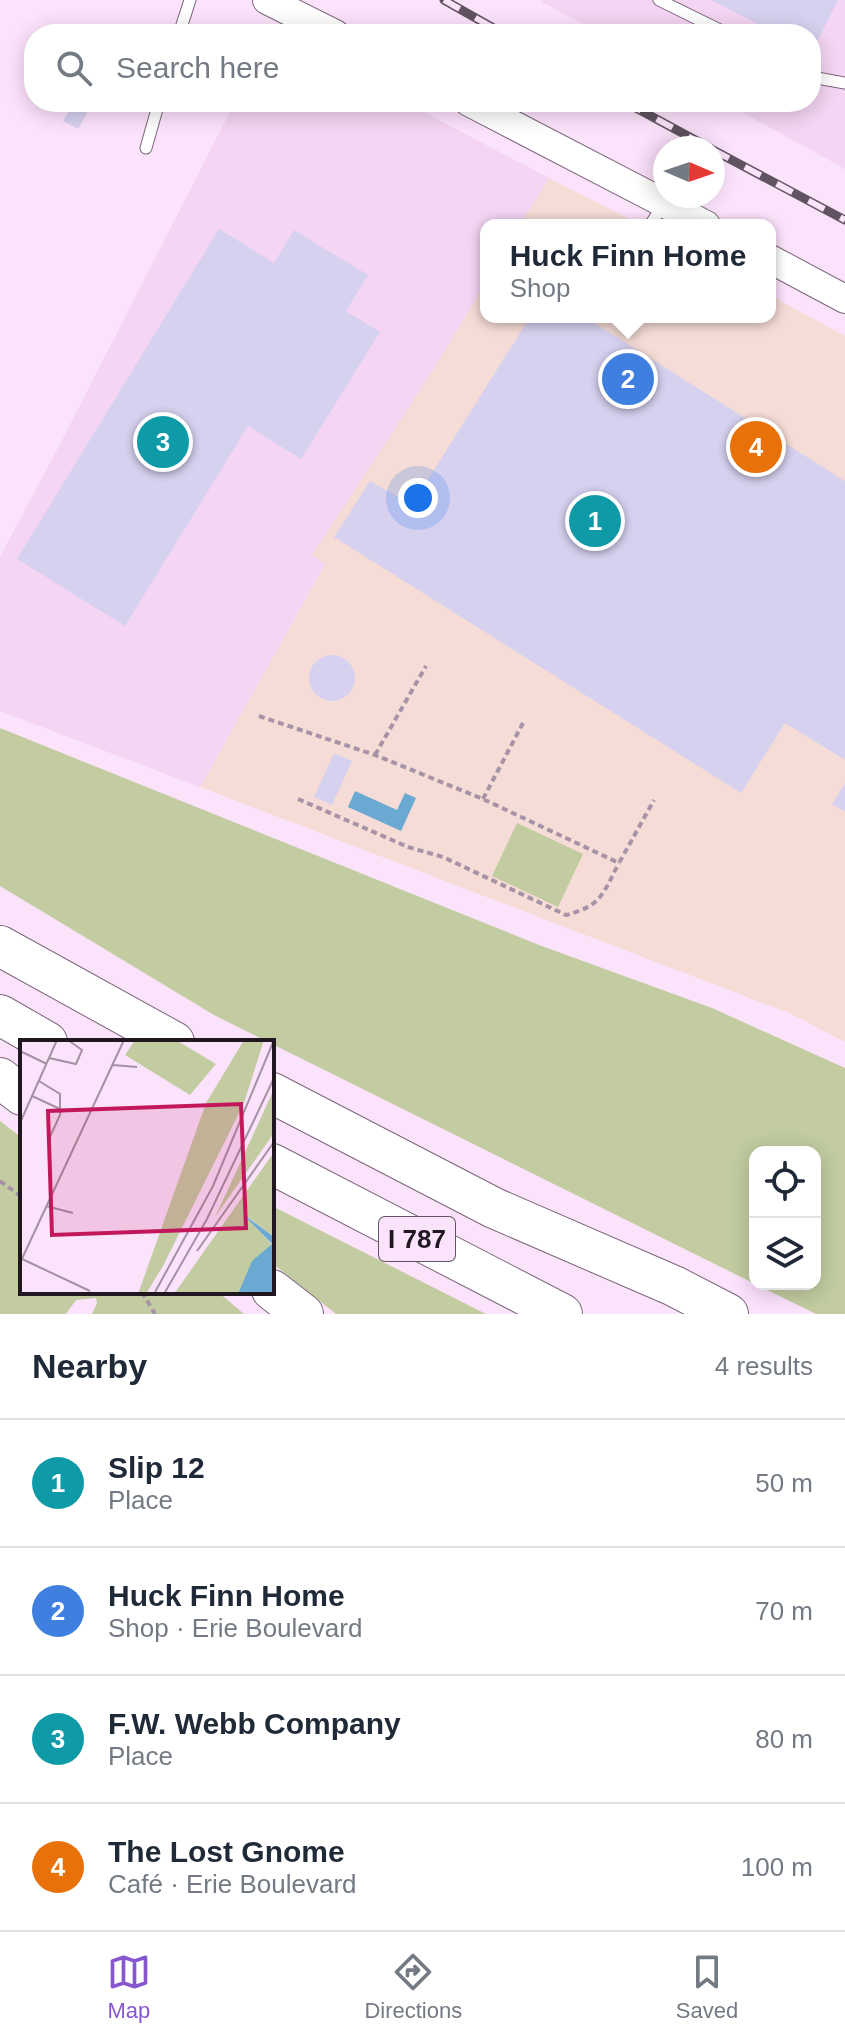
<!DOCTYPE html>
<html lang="en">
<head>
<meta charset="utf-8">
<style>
  body { margin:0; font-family:Arial,sans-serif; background:#f6f6f7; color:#1f2937 }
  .controls { position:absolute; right:24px; bottom:24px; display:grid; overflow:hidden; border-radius:16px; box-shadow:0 4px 20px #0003 }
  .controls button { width:72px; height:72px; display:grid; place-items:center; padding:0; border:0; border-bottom:2px solid #e0e1e3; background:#fff; color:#1f2937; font:40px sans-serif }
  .compass { position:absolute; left:653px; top:136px; width:72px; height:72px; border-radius:50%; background:#fff; box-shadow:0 4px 20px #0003; rotate:92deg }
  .you { position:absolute; left:418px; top:498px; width:28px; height:28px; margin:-20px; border:6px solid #fff; border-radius:50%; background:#1a73e8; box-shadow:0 0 0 12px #1a73e833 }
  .badge { display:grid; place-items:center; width:52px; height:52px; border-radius:50%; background:#8757d0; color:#fff; font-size:26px; font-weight:700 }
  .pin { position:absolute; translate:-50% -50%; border:4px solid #fff; box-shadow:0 2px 8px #0006 }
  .popup { position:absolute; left:480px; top:219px; width:296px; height:104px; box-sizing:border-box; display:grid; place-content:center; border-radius:16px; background:#fff; filter:drop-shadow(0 2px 6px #0005); font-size:26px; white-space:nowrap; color:#747a83 }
  .popup b { font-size:30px; color:#1f2937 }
  .popup::after { content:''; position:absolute; left:50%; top:100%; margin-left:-16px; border:16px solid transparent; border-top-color:#fff }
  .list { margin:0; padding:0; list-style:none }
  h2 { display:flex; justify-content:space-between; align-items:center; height:104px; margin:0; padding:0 32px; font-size:34px }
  h2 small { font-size:26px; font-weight:400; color:#747a83 }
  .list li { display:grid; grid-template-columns:52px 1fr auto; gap:24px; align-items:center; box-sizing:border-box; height:128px; padding:0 32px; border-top:2px solid #e0e1e3 }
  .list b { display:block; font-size:30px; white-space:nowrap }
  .list p { margin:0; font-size:26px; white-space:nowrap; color:#747a83 }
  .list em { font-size:26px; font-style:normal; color:#747a83 }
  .icon { flex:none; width:44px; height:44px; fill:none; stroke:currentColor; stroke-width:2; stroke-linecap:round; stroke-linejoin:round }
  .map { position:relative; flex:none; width:845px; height:1314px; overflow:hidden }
  .search { position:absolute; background:#fff; box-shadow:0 4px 20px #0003; left:24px; right:24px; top:24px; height:88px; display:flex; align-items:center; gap:20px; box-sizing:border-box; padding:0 28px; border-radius:32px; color:#747a83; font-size:30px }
  .sheet { height:616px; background:#fff }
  nav { display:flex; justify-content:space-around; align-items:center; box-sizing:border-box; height:112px; border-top:2px solid #e0e1e3; background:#fff; font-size:22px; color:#747a83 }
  nav a { display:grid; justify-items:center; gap:4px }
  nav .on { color:#8757d0 }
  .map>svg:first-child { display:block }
  .commercial { fill:#f6dcd6 }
  .built { fill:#f4d5f3 }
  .green { fill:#c2cca0 }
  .water { fill:#6aa9d1 }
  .building { fill:#d7d1f0 }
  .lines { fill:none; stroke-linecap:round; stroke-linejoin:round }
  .service-casing { stroke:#7b657b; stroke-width:13 }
  .tertiary-casing { stroke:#7b657b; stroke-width:30 }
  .motorway-casing { stroke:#7b657b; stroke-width:42 }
  .path { stroke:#a693a6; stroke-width:4; stroke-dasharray:6 4; stroke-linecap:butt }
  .service { stroke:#fff; stroke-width:11 }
  .tertiary { stroke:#fff; stroke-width:28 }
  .motorway { stroke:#fff; stroke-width:40 }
  .rail-casing { stroke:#615361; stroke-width:9 }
  .rail { stroke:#fce3fc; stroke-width:6; stroke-dasharray:18; stroke-linecap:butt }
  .labels { text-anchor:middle; stroke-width:8; stroke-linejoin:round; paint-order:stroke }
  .shield { fill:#fce3fc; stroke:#625462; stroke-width:2 }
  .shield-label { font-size:26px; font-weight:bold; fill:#201720 }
  .inset-road { fill:none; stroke:#a491a4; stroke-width:2 }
  .view { fill:#c2185b; fill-opacity:0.15; stroke:#c2185b; stroke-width:4 }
  .inset-edge { fill:none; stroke:#201720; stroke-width:4 }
</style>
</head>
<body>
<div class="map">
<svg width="845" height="1314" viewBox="0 0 845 1314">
  <rect width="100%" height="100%" fill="#fce3fc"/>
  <path class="commercial" d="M549,178L639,224L641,225H520Z
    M486,282V317H770V295L845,336V1042L789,1013L200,787L325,565L311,556L433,370Z"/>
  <path class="built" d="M543,0H845V169L724,102H811V34H601L542,2Z
    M235,102H405L549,178L520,225H486V282L433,370L312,555L325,564L200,787L0,711V557L58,448Z"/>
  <path class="green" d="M0,728L539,945L712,1008L845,1068V1314H816L755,1284H815V1152H755V1284L272,1044V1042H268L214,1015L0,886Z
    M517,823L583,854L558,907L492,876Z
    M0,1121L22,1138V1292H218L244,1314H92L97,1303L96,1298L76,1300L66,1314H0Z
    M272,1206L486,1314H336L272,1263Z"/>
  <path class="water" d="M355,791L397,810L405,793L416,798L401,831L348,807Z"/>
  <path class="building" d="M711,0H838L811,54V34H777Z
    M74,102H93L78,129L63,121Z
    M219,229L274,263L294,230L368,275L346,311L380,332L301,459L248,426L125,626L17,559Z
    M530,317H585L845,481V760L785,723L741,793L334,537L370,481L412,505Z
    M309 678a23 23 0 1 1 46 0a23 23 0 1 1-46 0Z
    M334,753L352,761L332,805L314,797Z
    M845,783V812L832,804Z"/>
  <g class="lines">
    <defs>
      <path id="service" d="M659,0L728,34
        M179,34L190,0
        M811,75L817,78L845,83
        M146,148L159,102
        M650,225L664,204"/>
      <path id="tertiary" d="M267,0L335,34
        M469,102L706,225
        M770,259L845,299"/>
      <path id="motorway" d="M0,946L174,1042
        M0,1015L47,1042
        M0,1078L22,1095
        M272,1093L494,1208L674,1286L728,1314
        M272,1164L562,1314
        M272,1290L303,1314"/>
    </defs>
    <use href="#service" class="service-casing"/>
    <use href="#tertiary" class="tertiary-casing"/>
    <use href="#motorway" class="motorway-casing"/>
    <path class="path" d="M259,716L375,755L483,799L619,863L654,800
      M375,755L426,666
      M298,799L408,847L443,857L566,915C602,906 603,893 619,863
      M483,799L523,723
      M0,1181L22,1197
      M142,1292L155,1314"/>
    <use href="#service" class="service"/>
    <use href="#tertiary" class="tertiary"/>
    <use href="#motorway" class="motorway"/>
    <defs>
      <path id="rail" d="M444,0L504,34
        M625,102L710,148
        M713,150L845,220"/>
    </defs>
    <use href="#rail" class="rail-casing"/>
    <use href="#rail" class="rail"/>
  </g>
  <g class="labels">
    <rect class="shield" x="379" y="1217" width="76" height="44" rx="6"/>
    <g class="shield-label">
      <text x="417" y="1248">I 787</text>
    </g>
  </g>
  <g transform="translate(20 1040)">
    <rect width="254" height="254" fill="#fce3fc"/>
    <path d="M115,0H156L196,24L170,55L105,15ZM224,0H244L224,63L143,226L126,254H118L186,63ZM254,49V93L195,177L216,132ZM254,112V197L225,175L252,205L218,254H154Z" fill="#c2cca0"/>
    <path d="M223,174L254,197V254H218L232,221L252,204Z" fill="#6aa9d1"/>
    <path class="inset-road" d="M0,11L27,24M29,18L56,24L62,10L48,0M93,25L117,27M19,41L40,54V75L28,101M12,56L40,69M0,83L37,0M26,166L53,173M177,211L254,102M2,219L70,251M0,223L104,0M134,254L193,146L254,0M144,254L187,179L254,38"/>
    <path class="view" d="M221,64L226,188L32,195L28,71Z"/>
    <rect width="254" height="254" class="inset-edge"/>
  </g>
</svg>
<div class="controls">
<button><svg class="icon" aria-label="locate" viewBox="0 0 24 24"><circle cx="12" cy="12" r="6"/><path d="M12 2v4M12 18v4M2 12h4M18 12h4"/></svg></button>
<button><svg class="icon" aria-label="layers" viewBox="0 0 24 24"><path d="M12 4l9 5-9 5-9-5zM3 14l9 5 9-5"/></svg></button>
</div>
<svg class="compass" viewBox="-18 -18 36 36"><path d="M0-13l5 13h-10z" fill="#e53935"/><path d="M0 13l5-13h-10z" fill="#747a83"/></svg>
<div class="you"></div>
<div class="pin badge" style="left:595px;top:521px;background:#0f9aa8">1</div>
<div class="pin badge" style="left:628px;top:379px;background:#3f7fe0">2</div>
<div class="popup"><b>Huck Finn Home</b>Shop</div>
<div class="pin badge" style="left:163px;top:442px;background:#0f9aa8">3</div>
<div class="pin badge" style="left:756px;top:447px;background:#e8710a">4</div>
<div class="search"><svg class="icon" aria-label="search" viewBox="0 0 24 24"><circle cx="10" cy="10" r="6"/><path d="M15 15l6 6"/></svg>Search here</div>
</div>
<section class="sheet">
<h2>Nearby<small>4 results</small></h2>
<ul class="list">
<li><span class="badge" style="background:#0f9aa8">1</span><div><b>Slip 12</b><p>Place</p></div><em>50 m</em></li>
<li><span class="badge" style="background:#3f7fe0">2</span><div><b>Huck Finn Home</b><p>Shop · Erie Boulevard</p></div><em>70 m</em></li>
<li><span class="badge" style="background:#0f9aa8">3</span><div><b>F.W. Webb Company</b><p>Place</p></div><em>80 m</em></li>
<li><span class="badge" style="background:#e8710a">4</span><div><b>The Lost Gnome</b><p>Café · Erie Boulevard</p></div><em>100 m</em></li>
</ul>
</section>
<nav>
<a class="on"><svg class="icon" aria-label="map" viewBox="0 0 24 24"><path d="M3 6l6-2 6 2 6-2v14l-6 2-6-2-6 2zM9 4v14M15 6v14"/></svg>Map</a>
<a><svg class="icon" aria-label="directions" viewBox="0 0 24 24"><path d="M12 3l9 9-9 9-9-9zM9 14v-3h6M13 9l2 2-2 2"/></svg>Directions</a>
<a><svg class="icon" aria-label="saved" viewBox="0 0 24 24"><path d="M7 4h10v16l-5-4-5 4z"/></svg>Saved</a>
</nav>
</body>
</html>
